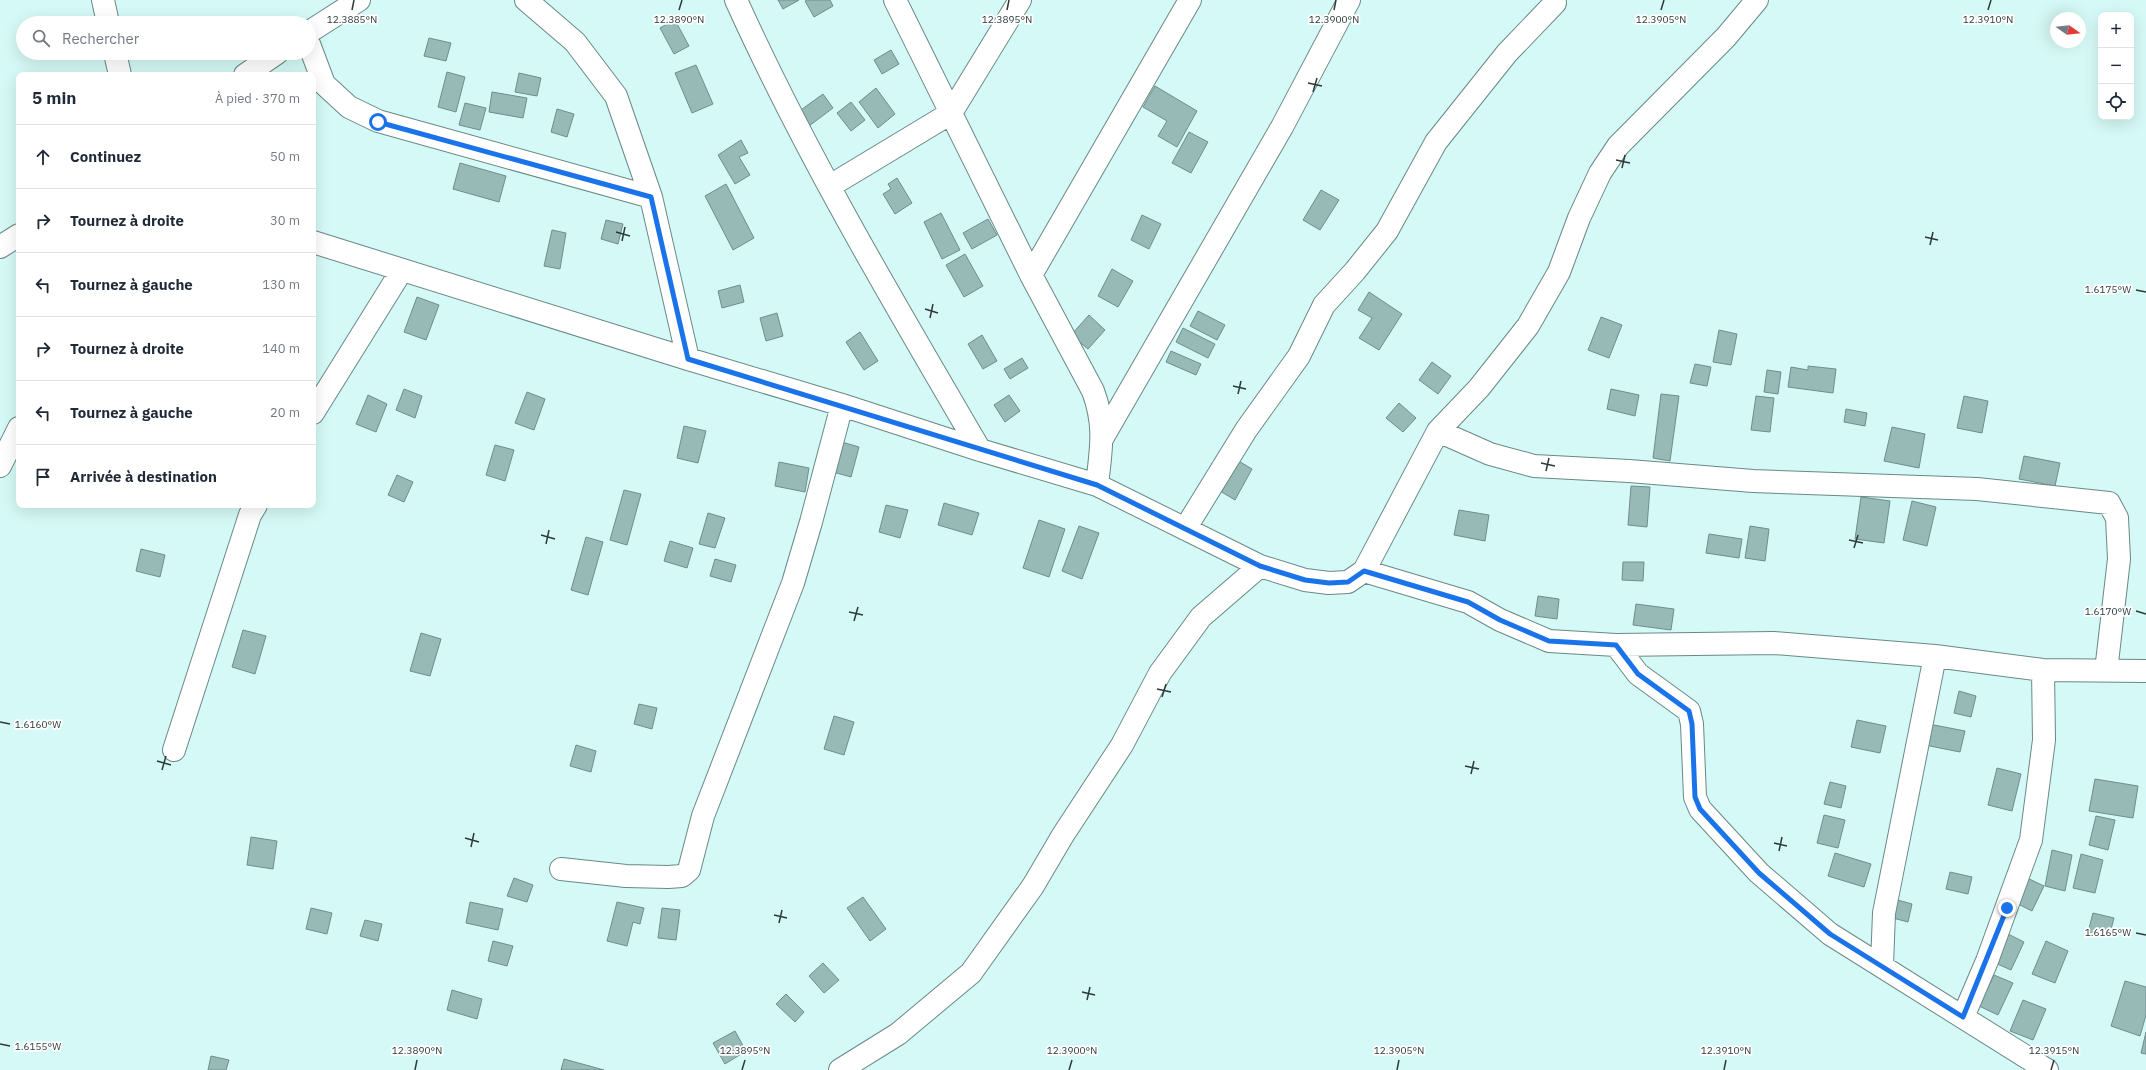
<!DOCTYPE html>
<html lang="fr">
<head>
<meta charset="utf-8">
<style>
  body { margin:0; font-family:"IBM Plex Sans",sans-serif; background:#f2f2f3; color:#1f2937 }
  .controls { position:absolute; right:12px; top:12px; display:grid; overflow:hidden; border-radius:8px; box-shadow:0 4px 16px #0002 }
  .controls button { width:36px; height:36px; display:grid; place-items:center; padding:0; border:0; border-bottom:1px solid #e0e1e3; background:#fff; color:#1f2937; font:20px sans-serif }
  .compass { position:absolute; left:2050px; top:12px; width:36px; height:36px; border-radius:50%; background:#fff; box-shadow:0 4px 16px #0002; rotate:104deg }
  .stop { position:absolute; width:12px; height:12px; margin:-9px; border:3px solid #1a73e8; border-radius:50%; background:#fff }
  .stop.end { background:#1a73e8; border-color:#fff; box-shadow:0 1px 4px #0008 }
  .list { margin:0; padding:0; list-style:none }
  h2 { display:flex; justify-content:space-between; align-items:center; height:52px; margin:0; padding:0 16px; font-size:17px }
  h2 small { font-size:13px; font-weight:400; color:#747a83 }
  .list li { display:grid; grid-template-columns:26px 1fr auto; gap:12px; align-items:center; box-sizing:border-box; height:64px; padding:0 16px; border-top:1px solid #e0e1e3 }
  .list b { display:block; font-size:15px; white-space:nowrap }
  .list em { font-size:13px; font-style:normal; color:#747a83 }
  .icon { flex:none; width:22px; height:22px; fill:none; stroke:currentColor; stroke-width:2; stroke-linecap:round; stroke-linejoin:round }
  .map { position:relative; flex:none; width:2146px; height:1070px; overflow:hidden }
  .search { position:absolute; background:#fff; box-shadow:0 4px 16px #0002; left:16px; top:16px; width:300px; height:44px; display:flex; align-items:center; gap:10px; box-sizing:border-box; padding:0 14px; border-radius:22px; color:#747a83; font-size:15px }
  .panel { position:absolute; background:#fff; box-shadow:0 4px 16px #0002; left:16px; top:72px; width:300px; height:436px; border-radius:8px }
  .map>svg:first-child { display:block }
  .building { fill:#98bab7; stroke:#6e8e8c }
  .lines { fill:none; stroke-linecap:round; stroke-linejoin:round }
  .minor-casing { stroke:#688986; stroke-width:24 }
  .minor { stroke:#fff; stroke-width:22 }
  .route { stroke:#1a73e8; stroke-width:5 }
  .ticks { fill:none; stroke:#2c3a39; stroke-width:1.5 }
  .ticks-label { font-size:10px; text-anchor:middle; fill:#2c3a39; stroke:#fff; stroke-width:3.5; stroke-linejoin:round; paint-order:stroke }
</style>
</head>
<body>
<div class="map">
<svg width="2146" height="1070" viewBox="0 0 2146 1070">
  <rect width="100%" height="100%" fill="#d5f9f6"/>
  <path class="building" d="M778,0H799L783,9Z
    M807,0H830L833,6L814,17L805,1Z
    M675,20L689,46L674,54L660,28Z
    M429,38L451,43L446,61L424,56Z
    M891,50L899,64L882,74L874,60Z
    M696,65L713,104L692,113L675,73Z
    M447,72L465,77L456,112L438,107Z
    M519,73L541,78L537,96L515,92Z
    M1155,86L1197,111L1177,147L1158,136L1167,121L1143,107Z
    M876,88L895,114L878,128L859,102Z
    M492,92L527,98L523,118L489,112Z
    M823,94L833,108L809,126L798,112Z
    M851,102L865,120L851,131L837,113Z
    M465,103L486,108L480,130L459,125Z
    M557,109L574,114L567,137L551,132Z
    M1189,132L1208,142L1191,173L1172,163Z
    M741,140L748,153L739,157L750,175L735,184L718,155Z
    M460,163L506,176L499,202L453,189Z
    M897,178L912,203L895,214L883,194L891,189L888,184Z
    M726,184L754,238L733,250L705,196Z
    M1321,190L1339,200L1320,230L1303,220Z
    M941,213L960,250L942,259L924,222Z
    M1142,215L1161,224L1149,249L1131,240Z
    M988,219L997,235L972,249L963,233Z
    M606,220L623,224L618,244L601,239Z
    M552,230L566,233L560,269L544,266Z
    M965,254L983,286L964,297L946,265Z
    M1112,269L1133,281L1118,307L1098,296Z
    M740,285L744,302L722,308L718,291Z
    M1369,292L1402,314L1379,350L1359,338L1372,318L1358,310Z
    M417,297L439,305L426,340L404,332Z
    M1198,311L1225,325L1217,340L1190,326Z
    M777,313L783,336L766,341L760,318Z
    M1089,315L1105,330L1088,349L1071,335Z
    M1601,317L1622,325L1609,358L1588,350Z
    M1183,328L1215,344L1208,358L1176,342Z
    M1719,330L1737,334L1731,365L1713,362Z
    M860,332L878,361L864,370L846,342Z
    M982,335L997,361L983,369L968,344Z
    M1171,351L1201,364L1196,375L1166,362Z
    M1022,358L1028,368L1010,379L1004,369Z
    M1432,362L1451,376L1438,394L1419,380Z
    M1695,364L1711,367L1707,386L1690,383Z
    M1808,366L1836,369L1833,393L1788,387L1791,367L1808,370Z
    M1767,370L1781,372L1778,394L1764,392Z
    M404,389L422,396L415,418L396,410Z
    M1611,389L1639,395L1635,416L1607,409Z
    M527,392L545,399L534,430L515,423Z
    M1661,394L1679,396L1670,461L1653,458Z
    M368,395L387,404L376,432L356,424Z
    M1009,395L1020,411L1005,422L994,405Z
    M1756,396L1774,398L1770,432L1751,430Z
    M1964,396L1988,401L1982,433L1957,428Z
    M1399,403L1416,418L1403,432L1386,418Z
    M1846,409L1867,413L1865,426L1844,422Z
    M684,426L706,431L698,463L677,458Z
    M1892,427L1925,434L1919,468L1884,461Z
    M842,442L859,447L851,477L833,472Z
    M495,445L514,450L505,481L486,475Z
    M2024,456L2060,463L2055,486L2019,479Z
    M1237,460L1252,469L1235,500L1220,491Z
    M779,462L809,468L805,492L775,486Z
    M397,475L413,482L404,502L388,495Z
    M1631,486L1650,487L1647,527L1628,525Z
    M624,490L641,494L627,545L610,540Z
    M1861,497L1890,501L1884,543L1855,539Z
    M1912,501L1936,507L1927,546L1903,540Z
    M944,503L979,513L972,535L938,525Z
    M886,505L908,510L900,538L879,532Z
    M1459,510L1489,515L1485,541L1454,535Z
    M708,513L725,518L715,548L699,544Z
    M1039,520L1065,529L1049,577L1023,568Z
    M1079,526L1099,533L1082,579L1062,571Z
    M1750,526L1769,529L1765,561L1745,558Z
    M1709,534L1742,539L1739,558L1706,553Z
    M586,537L603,542L588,595L571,590Z
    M670,541L693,548L687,568L664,561Z
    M141,549L165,555L160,577L136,571Z
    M715,559L736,565L731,582L710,576Z
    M1623,562H1644L1643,581L1622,580Z
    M1538,596L1559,599L1557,619L1535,616Z
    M1636,604L1674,609L1671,630L1633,625Z
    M243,630L266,636L255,674L232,667Z
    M421,633L441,639L430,676L410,671Z
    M1959,691L1976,696L1971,717L1954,713Z
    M639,704L657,708L652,729L634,724Z
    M834,716L854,722L844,755L824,749Z
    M1857,720L1886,726L1880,753L1851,747Z
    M1929,724L1965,731L1960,752L1925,745Z
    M576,745L596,751L591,772L570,766Z
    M1997,768L2021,774L2012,811L1988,805Z
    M2095,779L2138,786L2133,818L2089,811Z
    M1830,782L1846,786L1841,808L1824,804Z
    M1824,815L1845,820L1838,848L1817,843Z
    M2096,816L2115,820L2108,850L2089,845Z
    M251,837L277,841L273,869L247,865Z
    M2052,850L2072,855L2065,891L2045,886Z
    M1835,853L1871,864L1864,887L1828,876Z
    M2081,854L2103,860L2095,893L2073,888Z
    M1950,872L1972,877L1968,894L1946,889Z
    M2025,877L2044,886L2032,911L2014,902Z
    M514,878L533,885L527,902L507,896Z
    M863,897L886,929L870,941L847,908Z
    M1894,899L1912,904L1908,922L1889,917Z
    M470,902L503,909L498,930L466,923Z
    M617,902L644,908L640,924L633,922L627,946L607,941Z
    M311,908L332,913L327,934L306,929Z
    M662,908L680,910L676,940L658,938Z
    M2093,913L2114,918L2109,937L2088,932Z
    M365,920L382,924L378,941L360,936Z
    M2006,933L2024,942L2011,970L1993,962Z
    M493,941L513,946L507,966L488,961Z
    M2046,941L2068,951L2055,983L2032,974Z
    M823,963L839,980L824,993L809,976Z
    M1994,975L2013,983L1998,1015L1979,1006Z
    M2125,981L2146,987V1015L2140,1036L2111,1026Z
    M452,990L482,999L477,1019L447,1010Z
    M786,994L804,1012L795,1022L776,1004Z
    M2023,1000L2046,1009L2033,1040L2010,1031Z
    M735,1031L746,1051L725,1064L713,1043Z
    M2146,1032V1054L2141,1053Z
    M211,1056L229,1060L226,1070H208Z
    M564,1059L604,1070H561Z"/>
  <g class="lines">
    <defs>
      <path id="minor" d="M103,0L108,23
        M526,0L575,42L616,96L651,197L688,359
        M736,0C806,155 894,303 980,450
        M895,0L1031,275L1093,391C1106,426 1101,449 1097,485
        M309,32L359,0
        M309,44L324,84L349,107L378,121L651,197
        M115,53L120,75
        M245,75L277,53
        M830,186L951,113L1020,0
        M313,242L688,359L842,405L980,450L1097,485L1260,566L1305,580L1329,583L1348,582L1364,571L1438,431L1479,388L1528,326L1559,272L1579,218L1600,173L1618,146L1726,37L1757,0
        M0,247L19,235
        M1031,275L1190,0
        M313,413L402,270
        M1438,431L1490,454L1534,466L1629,471L1753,481L1977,489L2109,503L2117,518L2119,559L2106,671
        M1103,437L1282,127L1349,0
        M0,466L19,428
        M1185,529L1246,430L1299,356L1324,305L1355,271L1387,231L1436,142L1507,53L1555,3
        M1364,571L1468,602L1500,620L1549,641L1616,645L1774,643L1935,656L2043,670L2146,671
        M1616,645L1638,674L1689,711L1692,724L1695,797L1700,809L1759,873L1830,934L2047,1070
        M174,750L250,515L256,505
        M561,869L626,876L668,877L682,876L689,870L703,816L793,583L811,522L842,405
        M1882,965L1884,913L1935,656
        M1963,1017L1987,961L2031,840L2044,740L2043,670
        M840,1070L898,1034L971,973L1033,886L1063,835L1122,745L1160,673L1201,617L1260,566"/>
    </defs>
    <use href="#minor" class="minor-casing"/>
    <use href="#minor" class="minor"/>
  </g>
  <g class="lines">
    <path class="route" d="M378,122L651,197L688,359L1097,485L1260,566L1305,580L1329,583L1348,582L1364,571L1468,602L1500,620L1549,641L1616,645L1638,674L1689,711L1692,724L1695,797L1700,809L1759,873L1830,934L1963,1017L2007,908"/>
  </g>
  <path class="ticks" d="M352,10L354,0M679,10L682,0M1007,10L1009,0M1334,10L1336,0M1661,10L1664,0M1988,10L1991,0M1308,83L1322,86M1313,92L1317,78M1616,160L1630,163M1622,168L1625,155M616,232L630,236M1925,237L1938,240M622,241L625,227M1930,245L1933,232M2136,290L2146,292M925,309L938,313M930,318L933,304M1233,386L1246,389M1238,394L1241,381M1541,463L1555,466M1546,471L1549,458M541,535L555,539M1849,540L1863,543M546,544L549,530M1854,548L1858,535M2136,611L2146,614M849,612L863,615M854,621L858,607M1157,689L1171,692M1162,697L1166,684M0,722L10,724M157,761L171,765M1465,766L1479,769M162,770L166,756M1471,774L1474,761M465,838L479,842M1774,843L1787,846M471,847L474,833M1779,851L1782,837M774,915L787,918M779,923L782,910M2136,933L2146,935M1082,992L1095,995M1087,1000L1090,987M0,1044L10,1046M415,1070L417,1060M742,1070L745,1060M1069,1070L1072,1060M1397,1070L1399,1060M1724,1070L1726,1060M2051,1070L2054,1060"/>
  <g class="ticks-label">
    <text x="352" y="23">12.3885°N</text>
    <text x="679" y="23">12.3890°N</text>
    <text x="1007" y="23">12.3895°N</text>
    <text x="1334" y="23">12.3900°N</text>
    <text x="1661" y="23">12.3905°N</text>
    <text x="1988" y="23">12.3910°N</text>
    <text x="2108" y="293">1.6175°W</text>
    <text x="2108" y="615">1.6170°W</text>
    <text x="38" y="728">1.6160°W</text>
    <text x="2108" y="936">1.6165°W</text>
    <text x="38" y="1050">1.6155°W</text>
    <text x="417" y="1054">12.3890°N</text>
    <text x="745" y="1054">12.3895°N</text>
    <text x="1072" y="1054">12.3900°N</text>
    <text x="1399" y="1054">12.3905°N</text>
    <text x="1726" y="1054">12.3910°N</text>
    <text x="2054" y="1054">12.3915°N</text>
  </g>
</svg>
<div class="controls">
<button>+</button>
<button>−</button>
<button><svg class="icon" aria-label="locate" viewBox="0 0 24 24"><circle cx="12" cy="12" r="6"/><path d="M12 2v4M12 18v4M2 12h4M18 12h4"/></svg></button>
</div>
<svg class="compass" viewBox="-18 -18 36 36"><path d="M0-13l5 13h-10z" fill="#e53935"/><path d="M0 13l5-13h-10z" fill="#747a83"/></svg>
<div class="stop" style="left:378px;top:122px"></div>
<div class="stop end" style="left:2007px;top:908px"></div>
<div class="search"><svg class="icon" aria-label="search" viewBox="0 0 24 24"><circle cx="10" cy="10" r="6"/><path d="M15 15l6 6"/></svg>Rechercher</div>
<section class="panel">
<h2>5 min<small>À pied · 370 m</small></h2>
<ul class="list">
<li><svg class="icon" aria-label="ahead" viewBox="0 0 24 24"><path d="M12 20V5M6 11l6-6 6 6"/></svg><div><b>Continuez</b></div><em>50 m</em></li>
<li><svg class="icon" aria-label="right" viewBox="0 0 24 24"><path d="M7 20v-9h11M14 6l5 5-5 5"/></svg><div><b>Tournez à droite</b></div><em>30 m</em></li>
<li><svg class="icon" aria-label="left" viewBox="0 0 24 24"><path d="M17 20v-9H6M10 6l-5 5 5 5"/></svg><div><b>Tournez à gauche</b></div><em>130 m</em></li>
<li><svg class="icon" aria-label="right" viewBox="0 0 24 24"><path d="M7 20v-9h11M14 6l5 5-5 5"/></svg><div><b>Tournez à droite</b></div><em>140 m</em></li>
<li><svg class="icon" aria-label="left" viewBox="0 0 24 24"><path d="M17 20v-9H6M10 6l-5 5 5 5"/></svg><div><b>Tournez à gauche</b></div><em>20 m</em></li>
<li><svg class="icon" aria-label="arrive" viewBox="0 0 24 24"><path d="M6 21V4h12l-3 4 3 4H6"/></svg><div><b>Arrivée à destination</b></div></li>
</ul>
</section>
</div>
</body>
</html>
